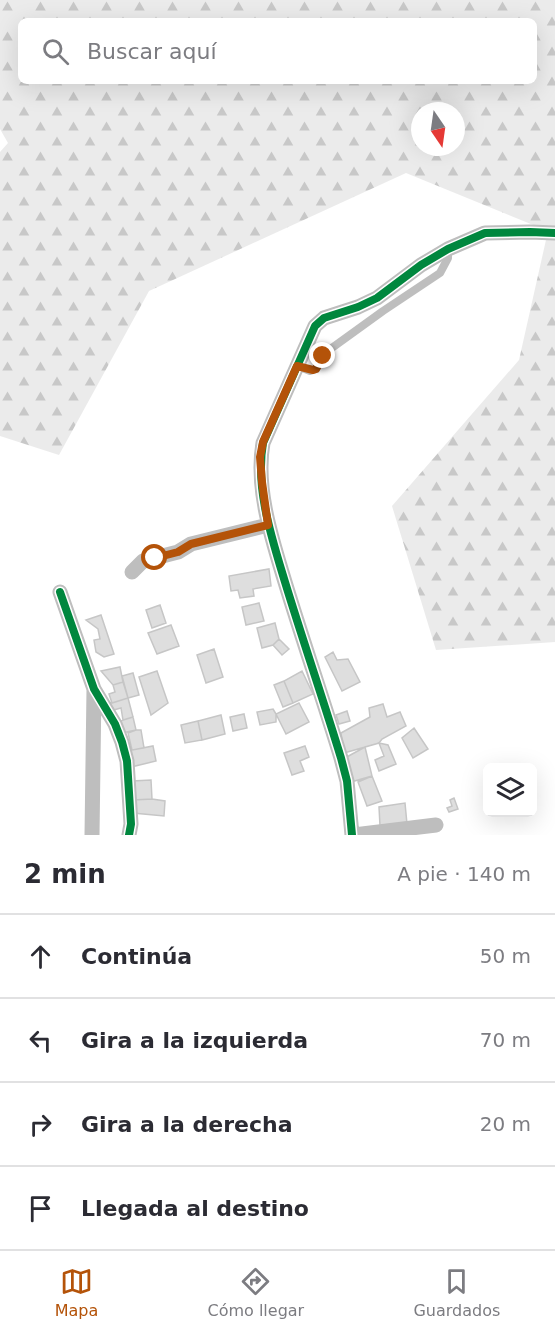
<!DOCTYPE html>
<html lang="es">
<head>
<meta charset="utf-8">
<style>
  body { margin:0; font-family:"DejaVu Sans",sans-serif; background:#f7f7f7; color:#2b2b33 }
  .controls { position:absolute; right:18px; bottom:18px; display:grid; overflow:hidden; border-radius:9px; box-shadow:0 6px 24px #0002 }
  .controls button { width:54px; height:54px; display:grid; place-items:center; padding:0; border:0; border-bottom:2px solid #e1e1e2; background:#fff; color:#2b2b33; font:30px sans-serif }
  .compass { position:absolute; left:411px; top:102px; width:54px; height:54px; border-radius:50%; background:#fff; box-shadow:0 6px 24px #0002; rotate:167deg }
  .stop { position:absolute; width:18px; height:18px; margin:-14px; border:4px solid #b45309; border-radius:50%; background:#fff }
  .stop.end { background:#b45309; border-color:#fff; box-shadow:0 2px 6px #0008 }
  .list { margin:0; padding:0; list-style:none }
  h2 { display:flex; justify-content:space-between; align-items:center; height:78px; margin:0; padding:0 24px; font-size:26px }
  h2 small { font-size:20px; font-weight:400; color:#7c7c81 }
  .list li { display:grid; grid-template-columns:39px 1fr auto; gap:18px; align-items:center; box-sizing:border-box; height:84px; padding:0 24px; border-top:2px solid #e1e1e2 }
  .list b { display:block; font-size:22px; white-space:nowrap }
  .list em { font-size:20px; font-style:normal; color:#7c7c81 }
  .icon { flex:none; width:33px; height:33px; fill:none; stroke:currentColor; stroke-width:2; stroke-linecap:round; stroke-linejoin:round }
  .map { position:relative; flex:none; width:555px; height:835px; overflow:hidden }
  .search { position:absolute; background:#fff; box-shadow:0 6px 24px #0002; left:18px; right:18px; top:18px; height:66px; display:flex; align-items:center; gap:15px; box-sizing:border-box; padding:0 21px; border-radius:9px; color:#7c7c81; font-size:22px }
  .sheet { height:414px; background:#fff }
  nav { display:flex; justify-content:space-around; align-items:center; box-sizing:border-box; height:84px; border-top:2px solid #e1e1e2; background:#fff; font-size:16px; color:#7c7c81 }
  nav a { display:grid; justify-items:center; gap:3px }
  nav .on { color:#b45309 }
  .map>svg:first-child { display:block }
  .forest { fill:url(#forest-firs); fill-rule:evenodd }
  .building { fill:#dedede; stroke:#c6c6c6; stroke-width:1.5 }
  .lines { fill:none; stroke-linecap:round; stroke-linejoin:round }
  .lane { stroke:#bebebe; stroke-width:8 }
  .street { stroke:#bebebe; stroke-width:15 }
  .cycleway-casing { stroke:#fff; stroke-width:11 }
  .cycleway { stroke:#00873e; stroke-width:8 }
  .route { stroke:#b45309; stroke-width:8 }
</style>
</head>
<body>
<div class="map">
<svg width="555" height="835" viewBox="0 0 555 835">
  <defs>
    <pattern id="forest-firs" width="22" height="20" patternUnits="userSpaceOnUse" patternTransform="scale(1.5)"><rect width="22" height="20" fill="#ebebeb"/><path d="M5 1l3.5 6h-7zM16 11l3.5 6h-7z" fill="#c8c8c8"/></pattern>
  </defs>
  <rect width="100%" height="100%" fill="#fff"/>
  <path class="forest" d="M0,0H555V642L436,650L392,506L519,360L548,231L406,173L149,291L59,455L0,436V152L8,143L0,129ZM21,21H534V81H21ZM420,111H456V147H420Z"/>
  <path class="building" d="M269,569L271,586L253,589L254,596L240,598L238,590L231,591L229,576Z
    M259,603L264,621L246,625L242,607Z
    M160,605L166,623L152,628L146,610Z
    M101,615L114,654L104,657L96,652L94,640L100,639L98,629L86,620Z
    M275,623L279,639L273,645L262,648L257,628Z
    M171,625L179,646L157,654L148,633Z
    M279,639L289,649L282,655L273,645Z
    M214,649L223,677L206,683L197,655Z
    M333,652L337,660L348,659L360,682L342,691L325,657Z
    M120,667L123,682L113,685L101,671Z
    M157,671L168,703L151,715L139,677Z
    M302,671L313,694L293,703L284,681Z
    M133,673L139,695L128,698L122,676Z
    M284,681L293,703L283,707L274,685Z
    M123,682L128,698L112,703L109,694L115,692L113,685Z
    M128,698L133,717L123,720L121,708L110,711L108,702L112,703Z
    M299,703L309,722L286,734L276,714Z
    M383,704L387,717L400,712L406,726L382,739L379,743L344,753L341,733L370,717L369,708Z
    M273,709L276,714V722L260,725L257,712Z
    M347,711L350,721L339,724L336,715Z
    M244,714L247,728L233,731L230,717Z
    M221,715L225,734L202,740L198,721Z
    M133,717L136,730L122,733L120,721Z
    M198,721L202,740L185,743L181,725Z
    M414,728L428,749L413,758L402,738Z
    M136,730H141L144,748L132,750L128,733Z
    M379,743L388,745L396,764L379,771L375,760L384,756Z
    M153,746L156,761L131,767L127,751Z
    M305,746L309,757L300,761L304,771L292,775L284,753Z
    M365,747L372,776L351,782L345,758Z
    M372,776L382,801L367,806L358,782Z
    M151,780L152,799L133,800L132,781Z
    M454,798L458,809L449,812L447,808L452,806L450,800Z
    M152,799L165,801L164,816L133,813V800Z
    M405,803L407,824L380,826L379,807Z"/>
  <g class="lines">
    <path class="lane" d="M297,366L310,371L316,369L323,356L329,350L383,311L440,273L448,258V249"/>
    <path class="street" d="M132,572L143,561L178,552L191,544L268,525
      M60,592L94,689L115,724L122,742L127,761L131,824L129,835
      M92,835L94,689
      M352,835L347,781L341,758C323,699 303,641 285,582C272,539 255,488 263,443L315,326L324,318L358,307L377,298L421,265L448,249L485,233L530,232L555,233
      M354,835L436,825"/>
    <defs>
      <path id="cycleway" d="M60,592L94,689L115,724L122,742L127,761L131,824L129,835
        M352,835L347,781L341,758C323,699 303,641 285,582C272,539 255,488 263,443L315,326L324,318L358,307L377,298L421,265L448,249L485,233L530,232L555,233"/>
    </defs>
    <use href="#cycleway" class="cycleway-casing"/>
    <use href="#cycleway" class="cycleway"/>
  </g>
  <g class="lines">
    <path class="route" d="M155,558L178,552L191,544L268,525L262,482L260,457L263,442L297,366L313,370L316,369L323,356"/>
  </g>
</svg>
<div class="controls">
<button><svg class="icon" aria-label="layers" viewBox="0 0 24 24"><path d="M12 4l9 5-9 5-9-5zM3 14l9 5 9-5"/></svg></button>
</div>
<svg class="compass" viewBox="-18 -18 36 36"><path d="M0-13l5 13h-10z" fill="#e53935"/><path d="M0 13l5-13h-10z" fill="#7c7c81"/></svg>
<div class="stop" style="left:155px;top:558px"></div>
<div class="stop end" style="left:323px;top:356px"></div>
<div class="search"><svg class="icon" aria-label="search" viewBox="0 0 24 24"><circle cx="10" cy="10" r="6"/><path d="M15 15l6 6"/></svg>Buscar aquí</div>
</div>
<section class="sheet">
<h2>2 min<small>A pie · 140 m</small></h2>
<ul class="list">
<li><svg class="icon" aria-label="ahead" viewBox="0 0 24 24"><path d="M12 20V5M6 11l6-6 6 6"/></svg><div><b>Continúa</b></div><em>50 m</em></li>
<li><svg class="icon" aria-label="left" viewBox="0 0 24 24"><path d="M17 20v-9H6M10 6l-5 5 5 5"/></svg><div><b>Gira a la izquierda</b></div><em>70 m</em></li>
<li><svg class="icon" aria-label="right" viewBox="0 0 24 24"><path d="M7 20v-9h11M14 6l5 5-5 5"/></svg><div><b>Gira a la derecha</b></div><em>20 m</em></li>
<li><svg class="icon" aria-label="arrive" viewBox="0 0 24 24"><path d="M6 21V4h12l-3 4 3 4H6"/></svg><div><b>Llegada al destino</b></div></li>
</ul>
</section>
<nav>
<a class="on"><svg class="icon" aria-label="map" viewBox="0 0 24 24"><path d="M3 6l6-2 6 2 6-2v14l-6 2-6-2-6 2zM9 4v14M15 6v14"/></svg>Mapa</a>
<a><svg class="icon" aria-label="directions" viewBox="0 0 24 24"><path d="M12 3l9 9-9 9-9-9zM9 14v-3h6M13 9l2 2-2 2"/></svg>Cómo llegar</a>
<a><svg class="icon" aria-label="saved" viewBox="0 0 24 24"><path d="M7 4h10v16l-5-4-5 4z"/></svg>Guardados</a>
</nav>
</body>
</html>
